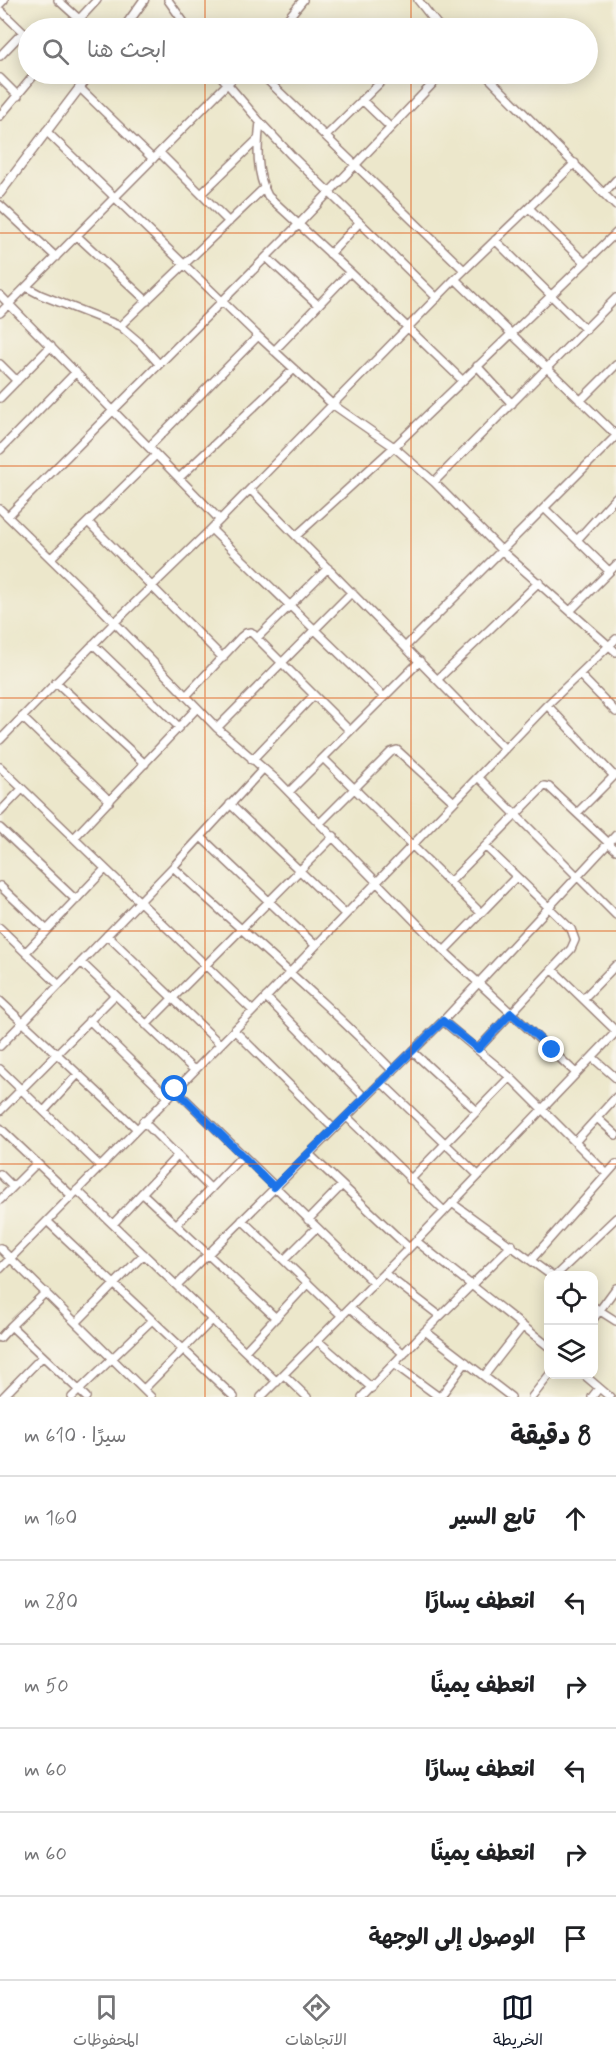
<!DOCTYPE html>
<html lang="ar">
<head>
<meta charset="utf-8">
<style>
  body { margin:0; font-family:Mynerve,"Playpen Sans Arabic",sans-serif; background:#f6f6f6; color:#202124; direction:rtl }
  .controls { position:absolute; right:18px; bottom:18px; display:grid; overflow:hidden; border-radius:12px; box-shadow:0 3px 15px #0003 }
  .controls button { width:54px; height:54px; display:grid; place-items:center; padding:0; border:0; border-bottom:2px solid #e0e0e0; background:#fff; color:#202124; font:30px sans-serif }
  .stop { position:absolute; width:18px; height:18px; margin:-14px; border:4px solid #1a73e8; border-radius:50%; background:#fff }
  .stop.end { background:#1a73e8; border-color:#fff; box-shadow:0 2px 6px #0008 }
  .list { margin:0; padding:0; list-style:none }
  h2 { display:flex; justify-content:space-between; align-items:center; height:78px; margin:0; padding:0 24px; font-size:26px }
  h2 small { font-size:20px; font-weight:400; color:#757577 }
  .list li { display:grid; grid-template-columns:39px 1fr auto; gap:18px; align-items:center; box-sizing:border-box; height:84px; padding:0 24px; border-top:2px solid #e0e0e0 }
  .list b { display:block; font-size:22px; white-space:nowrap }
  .list em { font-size:20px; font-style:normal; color:#757577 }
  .icon { flex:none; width:33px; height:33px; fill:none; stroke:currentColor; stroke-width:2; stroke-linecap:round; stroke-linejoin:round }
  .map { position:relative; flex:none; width:616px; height:1397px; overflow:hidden; direction:ltr }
  .search { position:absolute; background:#fff; box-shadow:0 3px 15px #0003; left:18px; right:18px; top:18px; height:66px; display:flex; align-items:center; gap:15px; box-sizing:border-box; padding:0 21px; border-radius:33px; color:#757577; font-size:22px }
  .sheet { height:582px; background:#fff }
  nav { display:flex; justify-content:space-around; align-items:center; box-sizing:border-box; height:84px; border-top:2px solid #e0e0e0; background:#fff; font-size:16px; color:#757577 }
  nav a { display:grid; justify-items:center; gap:3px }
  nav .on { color:#111827 }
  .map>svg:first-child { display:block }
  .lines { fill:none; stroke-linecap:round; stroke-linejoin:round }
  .minor-casing { stroke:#9b837b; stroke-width:10 }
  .major-casing { stroke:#9b837b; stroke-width:11 }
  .minor { stroke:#fff; stroke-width:7 }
  .major { stroke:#fff; stroke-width:8 }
  .route { stroke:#1a73e8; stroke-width:8 }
  .grid { fill:none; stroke:#e0560e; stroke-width:1.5; stroke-opacity:0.55 }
</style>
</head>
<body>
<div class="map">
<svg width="616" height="1397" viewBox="0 0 616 1397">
  <rect width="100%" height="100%" fill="#f7f3e8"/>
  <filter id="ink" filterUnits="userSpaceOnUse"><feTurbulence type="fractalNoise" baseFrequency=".0167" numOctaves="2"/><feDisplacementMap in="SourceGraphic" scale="12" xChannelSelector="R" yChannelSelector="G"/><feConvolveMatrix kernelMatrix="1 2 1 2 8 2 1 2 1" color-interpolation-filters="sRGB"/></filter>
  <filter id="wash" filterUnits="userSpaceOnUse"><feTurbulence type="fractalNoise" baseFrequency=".008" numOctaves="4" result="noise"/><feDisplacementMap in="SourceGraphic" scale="24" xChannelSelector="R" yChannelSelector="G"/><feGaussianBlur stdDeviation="1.35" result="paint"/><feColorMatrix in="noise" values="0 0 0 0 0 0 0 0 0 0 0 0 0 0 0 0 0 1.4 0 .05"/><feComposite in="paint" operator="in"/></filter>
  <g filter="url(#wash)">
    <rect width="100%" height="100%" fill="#ece7cb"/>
  </g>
  <g filter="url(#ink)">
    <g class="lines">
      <defs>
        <path id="minor" d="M58,0L79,19
          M168,0L188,28
          M418,0L440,28
          M0,4L4,0
          M0,10L28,37
          M71,28L97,0
          M280,28L303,0
          M0,56L23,32
          M219,74L260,122L291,155L437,298
          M261,74L464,270
          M485,74L616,206
          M0,78L18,96
          M80,88L153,159
          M362,100L390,127
          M0,116L35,74
          M260,122C257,147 256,174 268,196L350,272L462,380
          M46,131L256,334L332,404L394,447L434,482L501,550L616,652
          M326,136L389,74
          M160,153L229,222
          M604,193L616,180
          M201,194L258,139
          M0,205L56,257
          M529,208L585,263
          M77,236L147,301
          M495,240L586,330
          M330,254L359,223
          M266,257L318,305
          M455,279L616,435
          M26,287L41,295L120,326L139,342L159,364
          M0,295L220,520
          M0,313L237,74
          M120,326L264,188
          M274,351L350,272
          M0,364L17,381
          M477,366L512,404
          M0,398L51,346
          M580,401L616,365
          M149,447L258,336
          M0,450L76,372
          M179,478L294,369
          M434,482L616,298
          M250,489L505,749
          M544,508L609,571
          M0,509L88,595L217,728L278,781L444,951L576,1073
          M8,516L298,225L442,74
          M88,522L223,658
          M211,529L384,697
          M296,536L394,447L616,233
          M577,540L616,497
          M51,558L156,455
          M571,610L616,565
          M257,638L328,568
          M93,644L179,727
          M406,646L616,436
          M580,675L616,712
          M438,679L539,582
          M56,682L145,764
          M186,696L241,637L246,633L251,632L350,731
          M547,705L614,776
          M22,717L110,801
          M217,728L352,592
          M0,740L115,622L211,529L455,279L575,163
          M323,758L481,913
          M252,760L314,695
          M0,767L253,1011
          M478,777L616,915
          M289,792L420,661
          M230,804L345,914
          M0,812L22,789
          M577,813L615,775
          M320,823L391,752L397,750L454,802
          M0,828L76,900
          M201,837L315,945
          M74,838L197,708
          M173,867C246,935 323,999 393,1071
          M450,882L544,786L549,787L616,850
          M0,886L47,930
          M0,928L59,985
          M107,935L220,1044
          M444,951L516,877
          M26,952L105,869
          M81,962L194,1070
          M552,969L616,1031
          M266,997L365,1098
          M583,999L616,965
          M0,1001L136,1128
          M89,1020L167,1096
          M443,1021L510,1077L607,1174
          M146,1025L334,836
          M234,1030L334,1129
          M0,1046L173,867L263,769
          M478,1049L571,949L575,940L571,929L486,847
          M413,1052L477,1111
          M592,1057L616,1078
          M0,1069L100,1166
          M381,1082L478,1175
          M175,1089L374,1283
          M0,1111L115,995
          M44,1111L78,1074
          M347,1117L444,1211
          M597,1118L616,1135
          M143,1121L211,1189
          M0,1128L72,1196
          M575,1142L616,1097
          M309,1154L409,1248
          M0,1174L13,1187
          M410,1180L510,1077
          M77,1190L277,1382
          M142,1193L276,1318
          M0,1200L37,1163
          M452,1203L552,1276
          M242,1220L342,1316
          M308,1220L342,1185
          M47,1221L234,1397
          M113,1224L177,1156
          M176,1225L243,1155
          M416,1241L548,1346
          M0,1248L151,1397
          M532,1259L616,1164
          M284,1260L316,1228
          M0,1269L253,1011L547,705L616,639
          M384,1273L440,1316
          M555,1276L616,1218
          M177,1285L443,1021L616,835
          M46,1292L11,1326L86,1397
          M594,1307L616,1321
          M350,1308L404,1354
          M594,1318L616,1288
          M76,1323L144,1254
          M425,1331L511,1397
          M0,1338L11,1326
          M318,1341L372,1388
          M245,1351L308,1283
          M394,1364L439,1397
          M583,1374L610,1397
          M284,1375L307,1397
          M484,1376L523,1326
          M144,1389L212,1320
          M3,1397L42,1357
          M72,1397L152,1320
          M261,1397L416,1241L616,1032
          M362,1397L425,1331L512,1245
          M440,1397L466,1362
          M532,1397L550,1374
          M592,1397L599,1388"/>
        <path id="major" d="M124,28L144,0
          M0,193L90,74"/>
      </defs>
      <use href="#minor" class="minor-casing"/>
      <use href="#major" class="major-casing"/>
      <use href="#minor" class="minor"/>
      <use href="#major" class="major"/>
    </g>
  </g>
  <g class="lines" filter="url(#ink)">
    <path class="route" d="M175,1089L274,1187L443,1021L478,1049L511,1013L552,1050"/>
  </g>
  <path class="grid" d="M205,0V28M411,0V28M205,74V1397M411,74V1397M0,233H616M0,466H616M0,698H616M0,931H616M0,1164H616"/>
</svg>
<div class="controls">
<button><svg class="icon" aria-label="locate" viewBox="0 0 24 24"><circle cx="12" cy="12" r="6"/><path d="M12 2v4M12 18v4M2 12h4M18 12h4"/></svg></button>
<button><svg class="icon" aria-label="layers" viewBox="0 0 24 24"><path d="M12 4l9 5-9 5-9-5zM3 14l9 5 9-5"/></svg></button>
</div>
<div class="stop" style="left:175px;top:1089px"></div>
<div class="stop end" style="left:552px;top:1050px"></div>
<div class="search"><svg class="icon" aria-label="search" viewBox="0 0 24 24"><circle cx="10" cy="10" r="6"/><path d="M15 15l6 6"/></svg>ابحث هنا</div>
</div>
<section class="sheet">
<h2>8 دقيقة<small>سيرًا · 610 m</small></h2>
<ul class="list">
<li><svg class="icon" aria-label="ahead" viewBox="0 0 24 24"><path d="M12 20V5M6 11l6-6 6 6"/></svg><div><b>تابع السير</b></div><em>160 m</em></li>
<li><svg class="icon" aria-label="left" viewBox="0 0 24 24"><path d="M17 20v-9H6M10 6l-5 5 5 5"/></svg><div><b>انعطف يسارًا</b></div><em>280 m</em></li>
<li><svg class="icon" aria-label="right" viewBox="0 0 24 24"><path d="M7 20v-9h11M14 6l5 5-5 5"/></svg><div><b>انعطف يمينًا</b></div><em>50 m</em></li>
<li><svg class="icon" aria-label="left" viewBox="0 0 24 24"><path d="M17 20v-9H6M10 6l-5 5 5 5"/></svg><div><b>انعطف يسارًا</b></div><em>60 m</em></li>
<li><svg class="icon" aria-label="right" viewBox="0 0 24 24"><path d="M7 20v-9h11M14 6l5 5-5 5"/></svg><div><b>انعطف يمينًا</b></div><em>60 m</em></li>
<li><svg class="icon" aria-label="arrive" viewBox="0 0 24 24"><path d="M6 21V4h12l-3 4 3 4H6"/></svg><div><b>الوصول إلى الوجهة</b></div></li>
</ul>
</section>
<nav>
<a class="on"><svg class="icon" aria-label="map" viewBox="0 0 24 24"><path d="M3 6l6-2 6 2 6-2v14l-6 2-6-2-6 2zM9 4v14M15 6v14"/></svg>الخريطة</a>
<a><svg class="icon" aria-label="directions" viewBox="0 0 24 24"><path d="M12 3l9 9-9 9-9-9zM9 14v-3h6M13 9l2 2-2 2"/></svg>الاتجاهات</a>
<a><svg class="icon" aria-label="saved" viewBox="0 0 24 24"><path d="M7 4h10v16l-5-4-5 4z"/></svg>المحفوظات</a>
</nav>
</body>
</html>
